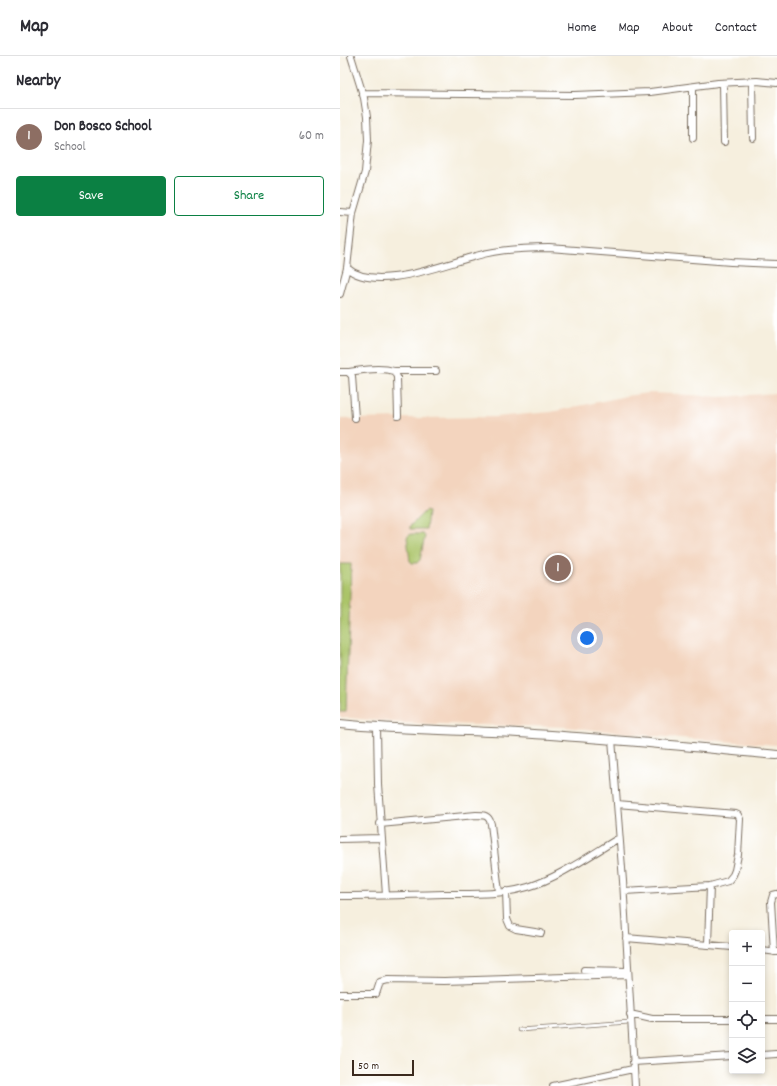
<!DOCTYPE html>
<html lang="en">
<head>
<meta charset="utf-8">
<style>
  body { margin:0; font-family:Dekko,sans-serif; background:#f2f2f3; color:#2b2b33 }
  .controls { position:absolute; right:12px; bottom:12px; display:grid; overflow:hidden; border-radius:4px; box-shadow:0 2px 6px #0003 }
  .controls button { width:36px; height:36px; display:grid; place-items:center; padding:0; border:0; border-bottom:1px solid #e1e1e2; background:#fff; color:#2b2b33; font:20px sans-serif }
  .scale { position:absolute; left:12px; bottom:10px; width:62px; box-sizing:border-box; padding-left:4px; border:2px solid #3b2a1e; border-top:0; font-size:11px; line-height:14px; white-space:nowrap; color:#3b2a1e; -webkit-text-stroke:3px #fff; paint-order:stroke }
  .you { position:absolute; left:247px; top:582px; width:14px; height:14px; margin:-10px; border:3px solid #fff; border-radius:50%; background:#1a73e8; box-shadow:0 0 0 6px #1a73e833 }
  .badge { display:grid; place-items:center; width:26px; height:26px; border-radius:50%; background:#0b8043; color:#fff; font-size:13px; font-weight:700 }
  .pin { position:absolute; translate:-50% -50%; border:2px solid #fff; box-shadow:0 1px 4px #0006 }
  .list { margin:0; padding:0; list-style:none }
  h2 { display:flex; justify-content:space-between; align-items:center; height:52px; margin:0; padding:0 16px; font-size:17px }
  h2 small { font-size:13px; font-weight:400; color:#7c7c81 }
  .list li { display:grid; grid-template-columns:26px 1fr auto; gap:12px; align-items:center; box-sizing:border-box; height:56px; padding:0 16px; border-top:1px solid #e1e1e2 }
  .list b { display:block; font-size:15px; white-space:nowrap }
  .list p { margin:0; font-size:13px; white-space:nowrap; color:#7c7c81 }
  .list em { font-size:13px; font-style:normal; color:#7c7c81 }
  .actions { display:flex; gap:8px; padding:12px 16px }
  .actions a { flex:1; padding:9px 0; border:1px solid #0b8043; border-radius:4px; text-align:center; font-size:14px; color:#0b8043 }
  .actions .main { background:#0b8043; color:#fff }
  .icon { flex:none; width:22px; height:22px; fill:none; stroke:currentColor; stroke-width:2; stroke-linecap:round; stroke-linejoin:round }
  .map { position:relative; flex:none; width:437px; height:1030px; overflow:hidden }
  header { display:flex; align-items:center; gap:24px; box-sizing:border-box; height:56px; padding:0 20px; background:#fff; border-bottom:1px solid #e1e1e2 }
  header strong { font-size:19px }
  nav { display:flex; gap:22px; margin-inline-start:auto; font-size:14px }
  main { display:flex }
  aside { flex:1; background:#fff }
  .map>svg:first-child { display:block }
  .built { fill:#f3d4be }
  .green { fill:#abc469; stroke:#737744 }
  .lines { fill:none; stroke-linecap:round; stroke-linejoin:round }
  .service-casing { stroke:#7c6f61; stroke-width:4.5 }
  .minor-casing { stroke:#7c6f61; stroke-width:8 }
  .tertiary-casing { stroke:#7c6f61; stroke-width:10 }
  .service { stroke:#fff; stroke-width:3 }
  .minor { stroke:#fff; stroke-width:6 }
  .tertiary { stroke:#fff; stroke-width:8 }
</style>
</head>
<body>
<header>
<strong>Map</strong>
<nav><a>Home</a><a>Map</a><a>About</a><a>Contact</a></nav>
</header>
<main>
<aside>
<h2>Nearby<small></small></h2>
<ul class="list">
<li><span class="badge" style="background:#8d6e63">1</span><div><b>Don Bosco School</b><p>School</p></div><em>60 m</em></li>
</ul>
<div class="actions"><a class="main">Save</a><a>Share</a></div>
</aside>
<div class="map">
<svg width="437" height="1030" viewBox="0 0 437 1030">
  <rect width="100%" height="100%" fill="#fff"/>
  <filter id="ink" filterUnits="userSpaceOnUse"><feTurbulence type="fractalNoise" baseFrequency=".025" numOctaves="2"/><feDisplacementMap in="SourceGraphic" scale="8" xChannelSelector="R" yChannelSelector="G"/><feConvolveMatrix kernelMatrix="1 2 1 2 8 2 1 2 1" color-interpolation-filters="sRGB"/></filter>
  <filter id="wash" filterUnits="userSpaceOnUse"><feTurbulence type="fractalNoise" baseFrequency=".012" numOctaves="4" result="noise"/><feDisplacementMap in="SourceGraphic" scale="16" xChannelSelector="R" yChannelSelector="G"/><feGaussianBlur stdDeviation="0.9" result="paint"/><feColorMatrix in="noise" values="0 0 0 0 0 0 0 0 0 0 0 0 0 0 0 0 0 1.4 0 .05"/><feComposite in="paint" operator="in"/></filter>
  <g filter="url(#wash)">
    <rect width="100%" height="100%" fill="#f6efde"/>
    <path class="built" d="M308,337L335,338L380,341L437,337V689L327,681L226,671L61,667L0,661V363L155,361L211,356L286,340Z"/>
    <path class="green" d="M85,455L88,456L86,473H70V470Z
      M71,478H83L85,480L80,504L77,507H72L70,505L67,481Z
      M0,508H11L6,656H0Z"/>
  </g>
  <g filter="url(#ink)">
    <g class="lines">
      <defs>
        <path id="service" d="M179,974L290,966"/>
        <path id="minor" d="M412,26L413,82
          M383,27L384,86
          M353,31V82
          M22,37L235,39L310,36L378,27L417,25L437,27
          M0,156L13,157
          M7,212C35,237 104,208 136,200C160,193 184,192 209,192L391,206L437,208
          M0,238L7,212L13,157L25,116L28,84L27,61L24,42L11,0
          M54,315H96
          M0,316H8L12,320L15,362
          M8,316C22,314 40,311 54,315L57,321L58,360
          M37,672L38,728L46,839
          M272,683L283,825L295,1030
          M277,748L396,758L398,759L400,763L398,799L395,814L393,819L388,825L370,830L284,835
          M40,768L136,759C144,759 149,759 151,768L159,836
          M0,783L41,782
          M166,835L167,863L170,870L176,873L201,877
          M0,840C36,840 71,839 107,838C134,838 162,839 188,831C218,822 252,798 279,782
          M286,882L392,891
          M368,888L370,830
          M422,894L437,896
          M434,896L431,846L433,839L437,838
          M244,914L288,915
          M0,938H36L40,926L48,924L104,925L288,919
          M290,958L312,963H392
          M422,963H437
          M422,999L436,998
          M293,1006L392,1000
          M213,1030L293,1013"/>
        <path id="tertiary" d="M0,668C59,674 119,674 178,677C265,682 351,691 437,699"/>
      </defs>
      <use href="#service" class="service-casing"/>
      <use href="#minor" class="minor-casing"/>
      <use href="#tertiary" class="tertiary-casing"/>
      <use href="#service" class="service"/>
      <use href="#minor" class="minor"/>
      <use href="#tertiary" class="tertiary"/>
    </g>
  </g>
</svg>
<div class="controls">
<button>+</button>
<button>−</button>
<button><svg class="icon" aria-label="locate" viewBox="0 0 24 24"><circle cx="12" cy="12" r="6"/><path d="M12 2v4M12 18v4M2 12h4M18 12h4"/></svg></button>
<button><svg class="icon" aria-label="layers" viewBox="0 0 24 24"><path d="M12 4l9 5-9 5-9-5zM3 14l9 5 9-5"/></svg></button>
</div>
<div class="scale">50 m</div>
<div class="you"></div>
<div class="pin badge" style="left:218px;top:512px;background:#8d6e63">1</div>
</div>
</main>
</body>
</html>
